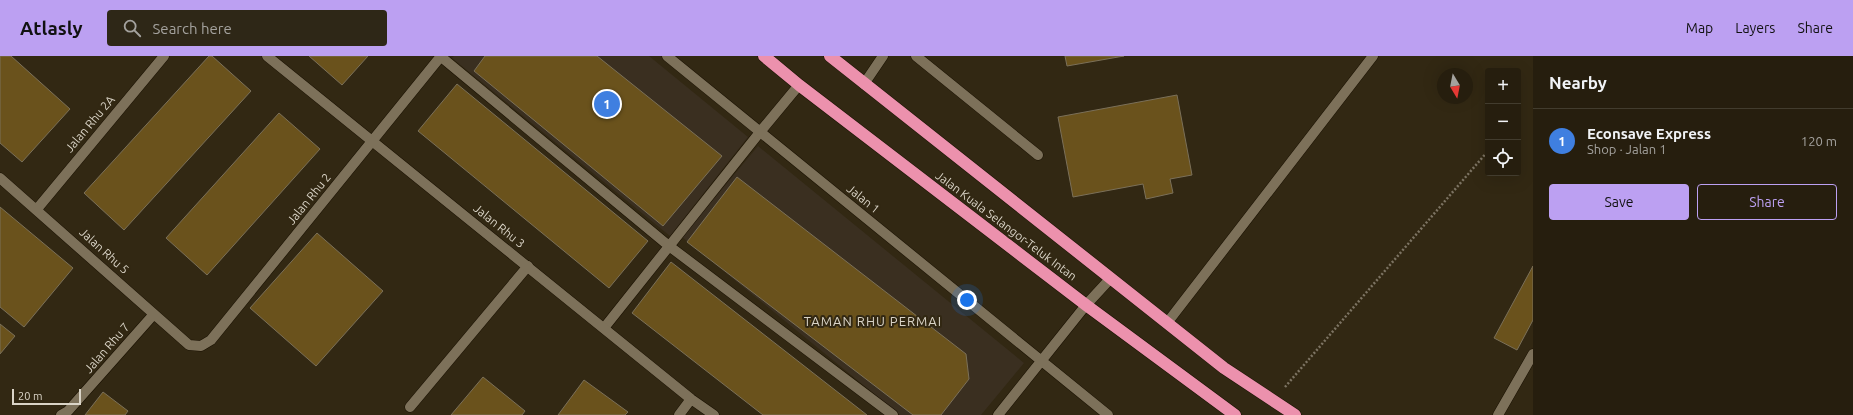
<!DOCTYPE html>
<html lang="en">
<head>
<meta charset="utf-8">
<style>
  body { margin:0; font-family:Ubuntu,sans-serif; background:#2e2717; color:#f1f3f6 }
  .controls { position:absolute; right:12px; top:12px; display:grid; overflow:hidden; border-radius:4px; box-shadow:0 4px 16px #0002 }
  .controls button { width:36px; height:36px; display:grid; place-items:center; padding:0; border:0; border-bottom:1px solid #423c2e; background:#261e0e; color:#f1f3f6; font:20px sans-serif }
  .compass { position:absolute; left:1437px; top:12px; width:36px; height:36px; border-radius:50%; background:#261e0e; box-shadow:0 4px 16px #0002; rotate:170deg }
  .scale { position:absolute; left:12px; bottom:10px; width:69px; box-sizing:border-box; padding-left:4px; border:2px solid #dad4c7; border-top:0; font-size:11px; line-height:14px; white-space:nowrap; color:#dad4c7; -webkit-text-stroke:3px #322813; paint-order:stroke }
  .you { position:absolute; left:967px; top:244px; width:14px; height:14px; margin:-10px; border:3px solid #fff; border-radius:50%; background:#1a73e8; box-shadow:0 0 0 6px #1a73e833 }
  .badge { display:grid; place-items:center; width:26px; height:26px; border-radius:50%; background:#bca0f2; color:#fff; font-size:13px; font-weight:700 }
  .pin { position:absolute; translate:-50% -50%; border:2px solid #fff; box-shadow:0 1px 4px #0006 }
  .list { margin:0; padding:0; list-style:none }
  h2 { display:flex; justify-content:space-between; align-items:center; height:52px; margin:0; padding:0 16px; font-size:17px }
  h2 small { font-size:13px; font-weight:400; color:#a4a29e }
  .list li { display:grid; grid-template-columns:26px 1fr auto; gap:12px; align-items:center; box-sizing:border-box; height:64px; padding:0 16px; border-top:1px solid #423c2e }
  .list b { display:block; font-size:15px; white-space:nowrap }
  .list p { margin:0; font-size:13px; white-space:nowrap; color:#a4a29e }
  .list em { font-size:13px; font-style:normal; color:#a4a29e }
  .actions { display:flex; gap:8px; padding:12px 16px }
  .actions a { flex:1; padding:9px 0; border:1px solid #bca0f2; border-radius:4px; text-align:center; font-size:14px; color:#bca0f2 }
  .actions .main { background:#bca0f2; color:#111 }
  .icon { flex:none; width:22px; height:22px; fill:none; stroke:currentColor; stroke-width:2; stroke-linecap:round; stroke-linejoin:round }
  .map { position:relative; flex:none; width:1533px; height:359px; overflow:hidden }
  header { display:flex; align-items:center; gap:24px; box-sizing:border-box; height:56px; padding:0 20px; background:#bca0f2; color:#111 }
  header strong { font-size:19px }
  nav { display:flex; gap:22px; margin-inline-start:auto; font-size:14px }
  .search { width:280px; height:36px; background:#2e2717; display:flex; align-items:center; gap:10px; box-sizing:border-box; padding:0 14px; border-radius:4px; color:#a4a29e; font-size:15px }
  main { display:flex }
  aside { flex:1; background:#261e0e }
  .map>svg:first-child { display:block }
  .commercial { fill:#3a2f20 }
  .building { fill:#6a521c; stroke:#7b7059 }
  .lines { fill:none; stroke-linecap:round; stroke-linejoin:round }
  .lane-casing { stroke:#191000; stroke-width:11 }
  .street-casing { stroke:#191000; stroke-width:11 }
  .highway-casing { stroke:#191000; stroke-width:13 }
  .path { stroke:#7d7463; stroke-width:2.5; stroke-dasharray:2 2; stroke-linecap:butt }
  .lane { stroke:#7d715a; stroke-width:10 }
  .street { stroke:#7d715a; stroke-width:10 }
  .highway { stroke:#ec91ad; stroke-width:12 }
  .labels { text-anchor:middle; stroke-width:4; stroke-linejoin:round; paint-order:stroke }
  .street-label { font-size:12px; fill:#dad4c7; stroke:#322813 }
  .neighbourhood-label { font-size:13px; letter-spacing:1px; fill:#dad4c7; stroke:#322813 }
</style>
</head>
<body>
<header>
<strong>Atlasly</strong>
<div class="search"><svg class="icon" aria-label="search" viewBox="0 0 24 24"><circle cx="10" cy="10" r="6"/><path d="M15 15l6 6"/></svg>Search here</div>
<nav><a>Map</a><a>Layers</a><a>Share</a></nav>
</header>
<main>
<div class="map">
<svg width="1533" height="359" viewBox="0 0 1533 359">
  <rect width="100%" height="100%" fill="#322813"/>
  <path class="commercial" d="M454,0H649L748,81L670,180L452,2Z
    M758,90L1024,307L981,359H900L682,181Z"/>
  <path class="building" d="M0,0H11L70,53L22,106L0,87Z
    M209,0H212L251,35L124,174L84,137Z
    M309,0H368L342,29Z
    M485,0H597L722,100L663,170L474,15Z
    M1065,0H1124L1067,10Z
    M457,28L648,185L609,232L418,75Z
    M1177,39L1192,119L1170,123L1173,137L1146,143L1143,128L1073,141L1058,61Z
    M279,57L320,93L207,219L166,182Z
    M737,121L966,298L969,323L941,359H913L687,186Z
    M0,151L73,212L24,271L0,251Z
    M317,177L383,235L316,310L250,252Z
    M671,206L867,359H763L632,257Z
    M1533,210V264L1517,294L1494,282Z
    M0,268L15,280L0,298Z
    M483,321L525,355L522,359H451Z
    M584,324L628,356L625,359H558Z
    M103,336L128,355L125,359H85Z"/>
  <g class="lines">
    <defs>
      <path id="lane" d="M440,0L669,190L893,359
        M916,0L1038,99
        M864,28L883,0
        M1167,267L1373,0
        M604,272L760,76
        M410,351L528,210
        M1498,359L1533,298"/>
      <path id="street" d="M267,0L691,343L714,359
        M667,0L1108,359
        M760,76L799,29
        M0,122L189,289L201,290L211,284L441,0
        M37,153L164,0
        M61,359L68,355L154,258
        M679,359L691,343
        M998,359L1086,249L1110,223"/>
      <path id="highway" d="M764,0L799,29L1086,249L1235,359
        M830,0L1224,312L1295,359"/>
    </defs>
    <use href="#lane" class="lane-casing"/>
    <use href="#street" class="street-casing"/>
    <use href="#highway" class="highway-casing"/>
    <path class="path" d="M1285,331L1488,95"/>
    <use href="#lane" class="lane"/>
    <use href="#street" class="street"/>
    <use href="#highway" class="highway"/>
  </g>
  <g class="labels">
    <g class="street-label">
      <text transform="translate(90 68) rotate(-50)" y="4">Jalan Rhu 2A</text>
      <text transform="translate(309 143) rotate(-51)" y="4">Jalan Rhu 2</text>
      <text transform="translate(863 143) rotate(39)" y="4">Jalan 1</text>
      <text transform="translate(499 170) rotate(39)" y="4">Jalan Rhu 3</text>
      <text transform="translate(1006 170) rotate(37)" y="4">Jalan Kuala Selangor-Teluk Intan</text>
      <text transform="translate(104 195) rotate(42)" y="4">Jalan Rhu 5</text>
      <text transform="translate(107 292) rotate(-49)" y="4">Jalan Rhu 7</text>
    </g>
    <g class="neighbourhood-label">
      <text x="873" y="270">TAMAN RHU PERMAI</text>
    </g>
  </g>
</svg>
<div class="controls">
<button>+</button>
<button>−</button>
<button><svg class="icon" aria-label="locate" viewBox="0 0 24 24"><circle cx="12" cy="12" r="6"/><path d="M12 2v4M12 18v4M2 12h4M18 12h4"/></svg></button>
</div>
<svg class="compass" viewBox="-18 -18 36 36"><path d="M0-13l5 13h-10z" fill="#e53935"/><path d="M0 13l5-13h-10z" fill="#a4a29e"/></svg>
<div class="scale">20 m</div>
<div class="you"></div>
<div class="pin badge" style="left:607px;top:48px;background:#3f7fe0">1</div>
</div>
<aside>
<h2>Nearby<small></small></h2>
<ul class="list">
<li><span class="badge" style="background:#3f7fe0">1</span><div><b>Econsave Express</b><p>Shop · Jalan 1</p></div><em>120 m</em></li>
</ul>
<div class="actions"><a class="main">Save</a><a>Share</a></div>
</aside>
</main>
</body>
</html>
